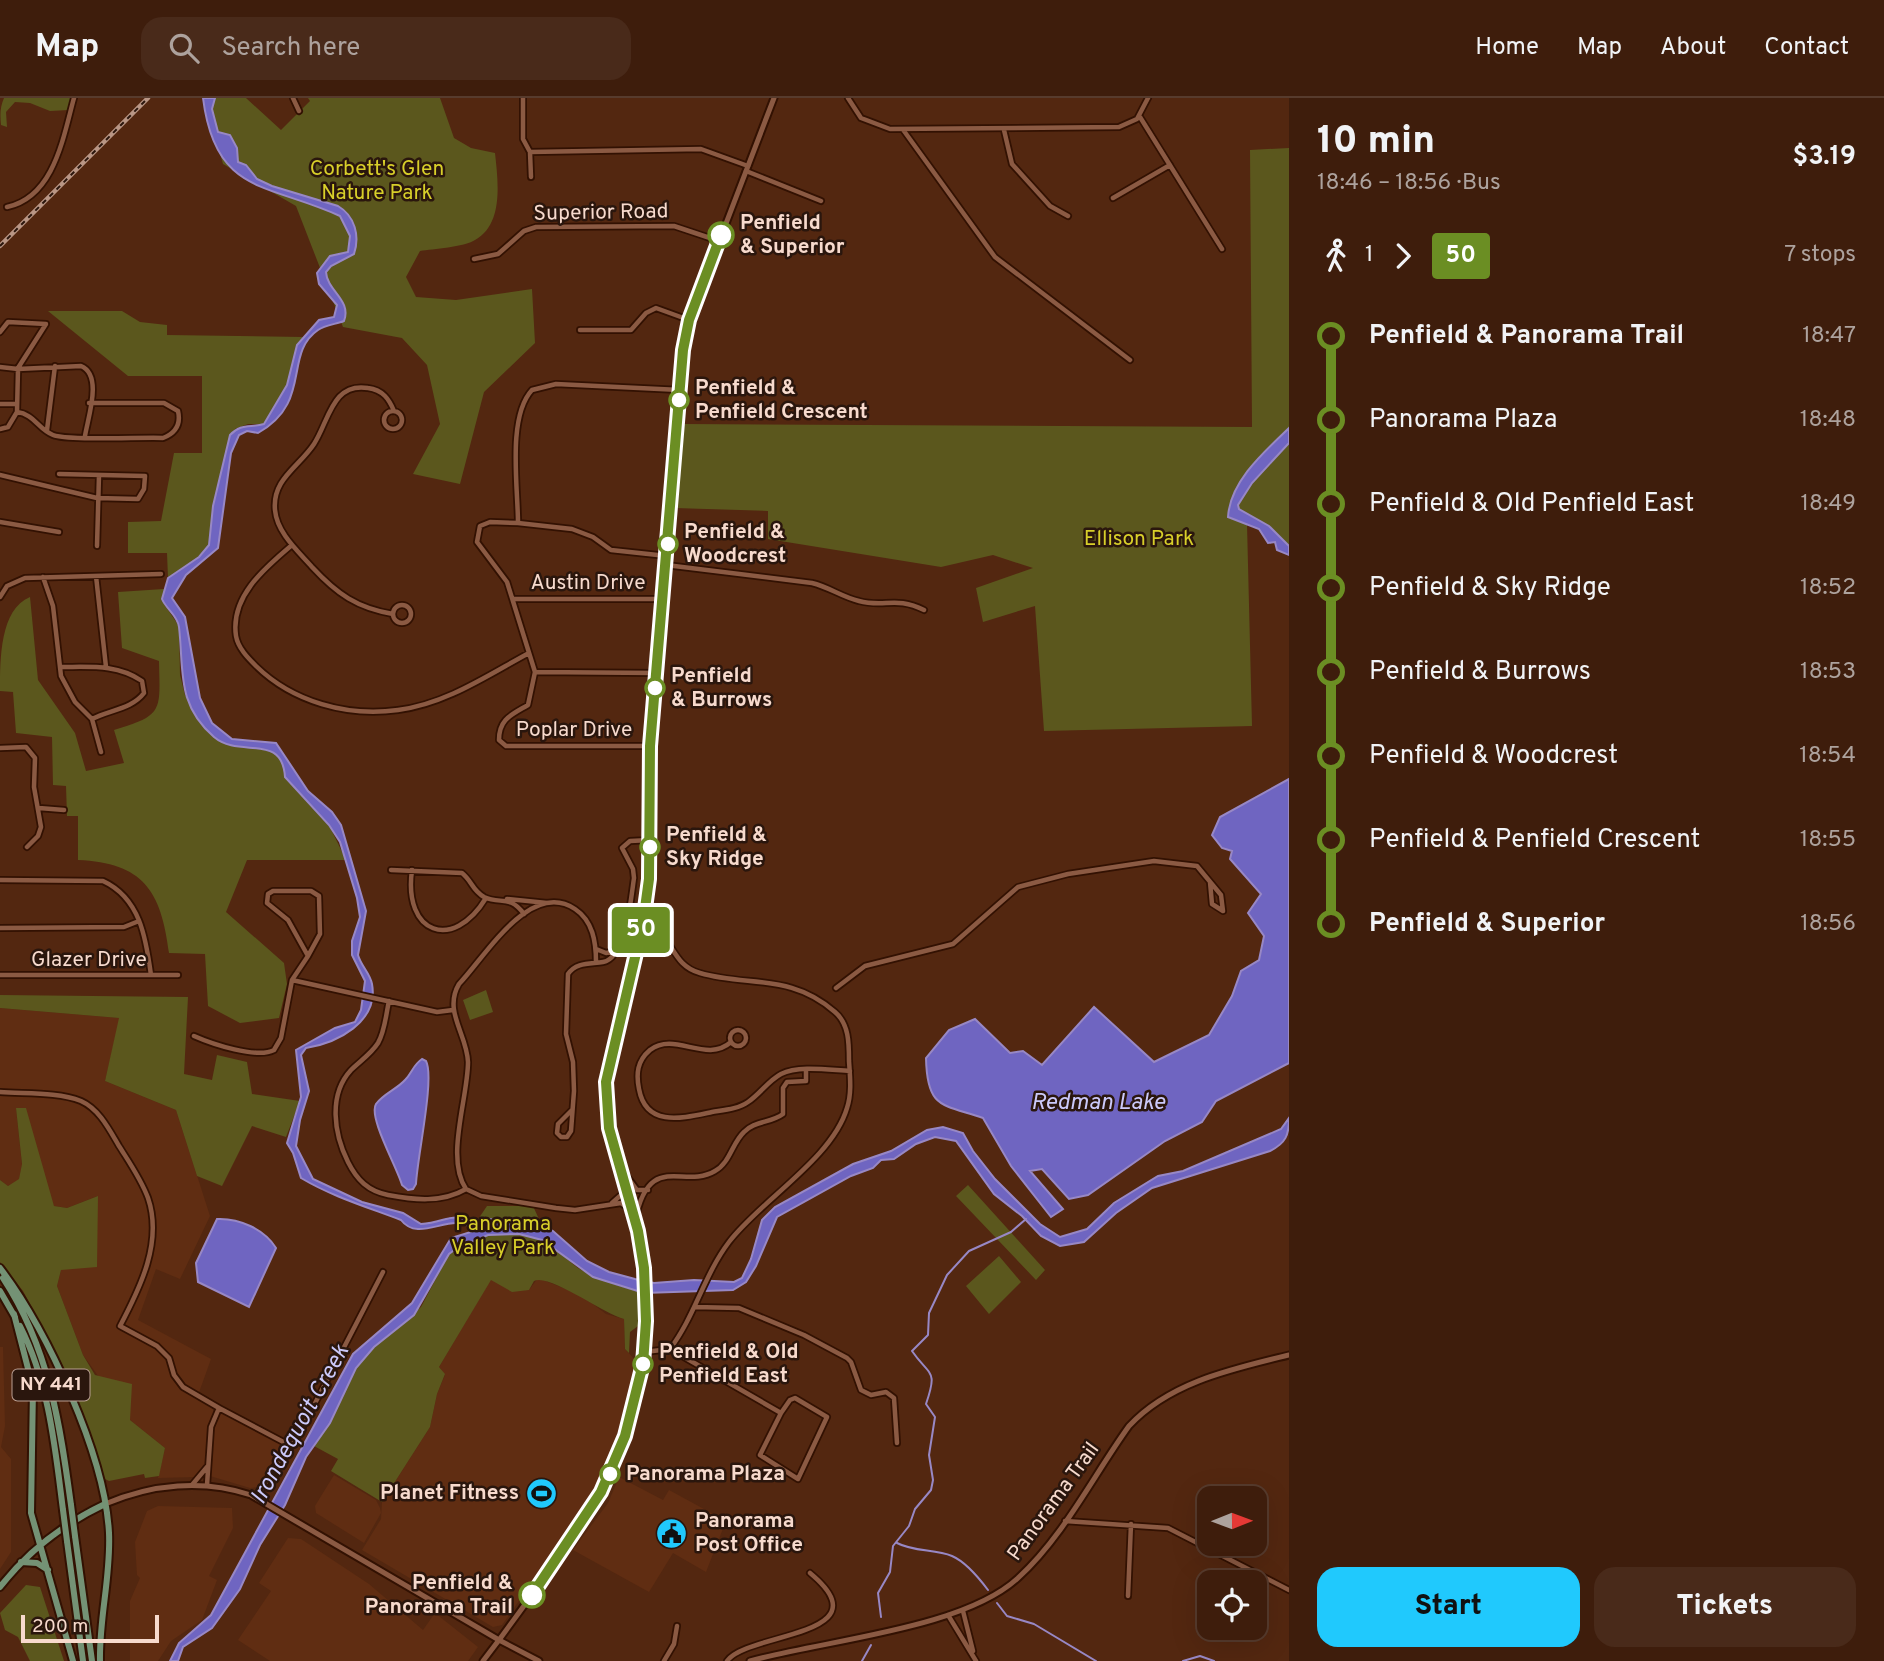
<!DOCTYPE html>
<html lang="en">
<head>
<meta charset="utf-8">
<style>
  :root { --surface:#3e1d0c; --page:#492a1a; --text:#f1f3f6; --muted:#ada29d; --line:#573b2d; --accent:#20c9fd }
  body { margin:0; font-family:Overpass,sans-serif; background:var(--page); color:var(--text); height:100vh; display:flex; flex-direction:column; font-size:26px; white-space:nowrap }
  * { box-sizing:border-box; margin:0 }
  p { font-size:23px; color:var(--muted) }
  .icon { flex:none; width:38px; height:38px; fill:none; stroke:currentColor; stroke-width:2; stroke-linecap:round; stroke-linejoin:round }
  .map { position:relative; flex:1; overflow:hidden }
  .details { display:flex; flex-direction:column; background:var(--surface); width:595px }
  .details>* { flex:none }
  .badge { padding:0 14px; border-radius:5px; font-size:24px; line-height:46px }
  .needle { width:46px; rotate:89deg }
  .tools { position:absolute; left:1197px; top:1388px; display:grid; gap:14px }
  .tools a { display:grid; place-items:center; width:70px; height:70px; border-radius:14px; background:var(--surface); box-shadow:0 7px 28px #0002,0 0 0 2px var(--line); font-size:35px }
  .scale { position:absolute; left:21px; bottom:18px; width:138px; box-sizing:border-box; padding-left:7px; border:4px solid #f7dacd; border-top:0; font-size:19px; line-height:24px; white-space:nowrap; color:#f7dacd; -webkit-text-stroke:5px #2a160d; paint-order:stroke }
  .map>.badge { position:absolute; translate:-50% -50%; box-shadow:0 0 0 4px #fff }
  .legs { display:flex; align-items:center; gap:10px; height:77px; padding:0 28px; font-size:23px }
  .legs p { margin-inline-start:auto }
  .head { display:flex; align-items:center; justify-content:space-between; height:119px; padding:0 28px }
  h1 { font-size:38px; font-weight:800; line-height:52px }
  .button { display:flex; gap:14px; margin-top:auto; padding:14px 28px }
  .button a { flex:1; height:80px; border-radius:21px; background:var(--accent); color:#111; font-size:28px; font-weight:800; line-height:80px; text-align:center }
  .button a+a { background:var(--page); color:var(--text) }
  ul { padding:0 28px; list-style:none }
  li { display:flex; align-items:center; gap:24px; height:84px; font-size:26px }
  li i { display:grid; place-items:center; width:10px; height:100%; margin:0 9px; background:currentColor }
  li i::after { content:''; width:18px; height:18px; margin:-9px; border:5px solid; border-radius:50%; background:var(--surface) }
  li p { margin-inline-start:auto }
  li:first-child i { background:linear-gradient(#0000 50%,currentColor 0) }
  li:last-child i { background:linear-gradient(currentColor 50%,#0000 0) }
  header { display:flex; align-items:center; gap:42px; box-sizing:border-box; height:98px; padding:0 35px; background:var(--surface); border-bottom:2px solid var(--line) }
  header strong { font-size:33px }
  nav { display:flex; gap:38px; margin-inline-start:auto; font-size:24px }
  .search { width:490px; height:63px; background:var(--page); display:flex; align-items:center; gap:18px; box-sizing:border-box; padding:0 24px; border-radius:21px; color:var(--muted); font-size:26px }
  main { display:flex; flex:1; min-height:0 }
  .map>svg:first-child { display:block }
</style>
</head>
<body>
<header>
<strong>Map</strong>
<div class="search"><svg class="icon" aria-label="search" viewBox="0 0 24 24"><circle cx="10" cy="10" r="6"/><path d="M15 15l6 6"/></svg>Search here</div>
<nav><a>Home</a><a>Map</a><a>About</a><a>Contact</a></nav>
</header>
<main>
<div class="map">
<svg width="1289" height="1563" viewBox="0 0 1289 1563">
  <rect width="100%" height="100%" fill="#532710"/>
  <path fill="#602d12" d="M0 910 120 920 105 983 176 1012 210 1118 180 1181 156 1171 138 1222 211 1261 197 1300 211 1308 214 1314 209 1328 205 1371 196 1379 158 1380 165 1350 130 1322 83 1257 57 1188 61 1172 98 1098 67 1110 54 1108 16 1010 22 1067 19 1082 8 1088 0 1082Z
    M538 1180 581 1197 606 1216 624 1221 625 1251 637 1264 617 1341 590 1402 502 1527 493 1529 362 1452 381 1421 382 1404 430 1329 437 1296 445 1277 439 1269 491 1181 529 1192Z
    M0 1249H3L5 1328 1 1349 11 1361V1454L0 1471Z
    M221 1316H227L281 1346 282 1353 257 1389 250 1390 210 1378 214 1328Z
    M334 1377 376 1402 380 1410 381 1415 364 1445 316 1415 315 1408Z
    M619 1379 663 1402 669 1392 726 1423 706 1474 673 1455 649 1494 573 1452 608 1405Z
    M158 1408 232 1410 233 1430 209 1478 217 1482 202 1522 171 1543 158 1563H130V1503L140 1480 137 1477 135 1444 147 1413Z
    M288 1440 301 1441 369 1486 423 1532 435 1515 478 1549 468 1563H270L238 1542 271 1493 259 1485Z"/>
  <path fill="#5b571d" d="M4 0H72L69 12 50 13 30 5 15 4 6 14 7 29 1 27C0 17 0 9 4 0Z
    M204 0H246L281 32 310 3 308 0H440L454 40 471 50 495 55C498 83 504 126 475 142 464 149 433 151 420 153L406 179 416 199 456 202 532 191 535 245 484 294 460 386 413 376 440 326 427 267 402 240 343 229 296 108 223 66Z
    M1289 50V457L1277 452 1276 444 1268 445 1259 431 1247 426 1252 628 1044 633 1035 508 983 524 976 490 1033 470 993 457 941 469 768 441V413L675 410 682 326 1252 329 1250 52Z
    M48 213H122L140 224 167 227V237L303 239C292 254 292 270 287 287 284 301 272 315 264 326H248L235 331 213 408 209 447 199 459 168 480 167 455H128V424L161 423 174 355H202V278H128Z
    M164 491V506L179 528 180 577 185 597 215 639 256 651 265 649 275 654 329 727 346 762H247L226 814 284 865 287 886 279 920 240 925 208 908 205 856 169 855C161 792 143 765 78 762V718H67L66 688 53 687 52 639 16 635 13 594 0 593C0 561 0 511 30 499L38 582 75 635 86 673 124 665 114 632C164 617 160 613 159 563L122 550 118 494Z
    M486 892 493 914 470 922 463 902Z
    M0 897 188 899 184 976 212 982 217 957 247 964 252 996 300 1003 286 1039 252 1028 222 1088 197 1078 176 1012 105 983 119 920 0 910Z
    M16 1010H26L54 1108 67 1110 98 1098 97 1169 61 1172 57 1188 83 1257 95 1277 132 1286 130 1322 165 1350 159 1378 145 1380 144 1376 109 1383 103 1380 83 1315 61 1264 23 1193 0 1164V1082L8 1088 19 1081 22 1066Z
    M968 1087 1045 1172 1036 1182 956 1098Z
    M487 1108H533L543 1130 537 1140C554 1146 564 1160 578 1170 598 1182 620 1188 642 1195L638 1228 630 1234 629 1255 625 1251 624 1221C604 1216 549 1175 534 1183L529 1192 512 1194 491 1182 439 1269 445 1276 437 1296 430 1329 382 1404 331 1373 338 1361 314 1348 330 1325 356 1270 374 1249 421 1209 449 1156 460 1148Z
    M999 1158 1021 1184 989 1216 966 1188Z
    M26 1487 40 1489 64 1563H30L18 1539 5 1532 0 1515Z"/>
  <path fill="#6f65c1" stroke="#9888c5" stroke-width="2" d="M203 0H215L212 11 218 34 230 37 237 50 238 64 246 67 257 81 272 88 338 108C355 118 360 138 354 156L331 168 326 174C327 193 352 202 344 223 337 226 325 227 318 232 283 256 313 304 258 335L247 333 239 337 231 355 218 450 186 477 172 500 185 519 200 600 212 625 232 641 276 645 308 693 332 714 341 727 366 813 358 857C361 868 370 875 372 886 379 924 337 945 306 950L301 957 309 993 300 1022 296 1048 313 1081 362 1104 403 1115 421 1126C449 1124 451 1111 480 1128L490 1121 543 1128 553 1133 587 1163 609 1174 635 1181 654 1185 694 1182 734 1184 742 1180 751 1161 762 1122 775 1109 853 1066 891 1053 927 1032 943 1029 963 1035 973 1053 995 1081 1040 1126 1060 1139 1087 1131 1114 1105 1158 1078 1183 1073 1281 1031 1289 1020C1289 1037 1286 1045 1270 1053L1152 1090 1116 1115 1084 1144 1060 1148 1041 1138 1022 1118 994 1096 956 1043 935 1039 916 1046 894 1061 881 1062 873 1070 851 1078 777 1119 756 1168 746 1184 733 1192 644 1195 593 1179 542 1142 519 1136 488 1137 457 1150 449 1156 414 1217 374 1249 356 1270 330 1325 306 1359 285 1407 260 1447 240 1491 212 1530 183 1549 178 1563H170L179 1545 211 1517 353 1256 412 1205 451 1140 474 1133C454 1110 420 1147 401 1122 367 1109 333 1099 301 1080L293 1055 287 1045 301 999 296 952 335 930 355 924 361 912 365 883 352 857V843L360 819 357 800 340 744 329 727 285 679C282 634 240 661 214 639 176 606 184 572 179 529 178 518 166 511 162 501L168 480 199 459 209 447 213 408 230 337C241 325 250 330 264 326L287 287 297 247 319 222 334 219 337 207 319 186 317 175 330 158 348 154 350 138 340 118C268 85 215 97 203 0Z
    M1289 330V345L1252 385 1238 407 1239 411 1269 428 1289 448V457L1277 452 1275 444 1268 445 1259 431 1228 419C1230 383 1265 353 1289 330Z
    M1289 681V965L1216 1003 1202 1024 1165 1043 1088 1097 1069 1101 1042 1071 1030 1073 1063 1111 1051 1119 1011 1068 983 1020C942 1006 927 1011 926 960L949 932 975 921 1010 955 1023 953 1042 967 1094 909 1154 964 1209 937 1232 898 1241 873 1259 862 1264 838 1248 815 1261 796 1230 761 1232 753 1222 750 1212 737 1220 719Z
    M422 961 426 963C435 980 417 1060 416 1086L413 1091 408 1092 402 1087C397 1069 368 1019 376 1006 383 996 397 991 405 982 412 975 413 967 422 961Z
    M217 1121C239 1120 264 1131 276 1150L249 1209 198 1184 196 1165Z"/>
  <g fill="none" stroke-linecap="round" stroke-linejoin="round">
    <path stroke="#9888c5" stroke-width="2" d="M897 1445C914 1454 935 1451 952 1458 966 1464 979 1480 988 1492
      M997 1505 1007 1518 1034 1526 1096 1563
      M881 1519 878 1495 890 1474 893 1448 909 1428 915 1411 931 1392 933 1382 929 1357 935 1319 926 1306C938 1271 930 1279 912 1253L928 1237 929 1215 947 1177 969 1153 1011 1134 1026 1121
      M862 1563 871 1547
      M1183 1563 1200 1558 1214 1563"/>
    <defs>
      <path id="minor" d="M293 0 299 13
        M523 0V41L530 54 531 79
        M848 0 861 20 890 31 1119 29 1137 21 1148 0
        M1140 19 1222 151
        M1004 32 1012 66 1050 108 1068 118
        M904 33 995 159 1130 262
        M530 54 701 51 748 68
        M746 73 821 103
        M1113 100 1170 67
        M7 109C54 99 63 40 74 0
        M474 161 498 156 524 133 536 129 674 128 719 143
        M580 232H631L646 215 656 210 689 222
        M0 234 8 224 46 226 18 270
        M0 269 18 271 81 268C103 277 88 319 85 338
        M0 306H16
        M384 322a9 9 0 1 1 18 0a9 9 0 1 1-18 0Z
        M17 314C34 316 38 331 53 337 68 343 142 339 163 340 176 335 181 326 178 313L164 305H89
        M0 331 8 329 17 314 18 271
        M47 332 55 268
        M0 377 97 400 138 401 144 391 145 378 59 376
        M0 424 59 434
        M518 425C518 390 507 319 532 292L556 286 680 292
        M292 447C266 469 230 498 236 538 238 550 248 560 256 568 293 604 347 619 398 612 446 606 488 577 529 555
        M97 448 99 377
        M666 467 812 485C829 489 842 499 859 503 884 510 896 498 924 512
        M96 478 106 569
        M43 479 53 508 61 578 75 604 92 621 101 654
        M0 499 7 488 25 480 161 476
        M514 501H662
        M393 516a9 9 0 1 1 18 0a9 9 0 1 1-18 0Z
        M393 516C357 510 337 496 312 469 298 453 277 435 275 412 272 381 299 369 314 346 329 323 332 284 368 290 383 292 389 301 394 313
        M61 569C90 569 117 566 142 583L144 595C132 611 109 612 92 621
        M535 574 656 575
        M650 648H506L499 642C499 621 511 617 528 607L535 574 507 484 477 444 480 428 490 424 518 425 572 431 593 439 611 452 667 458
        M0 650 26 649 35 660 34 689 41 729 38 738 27 749
        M39 710 64 712
        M391 772 462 775C472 783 472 792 484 799 501 807 509 796 524 816
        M412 772C403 836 453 854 486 800
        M0 782 103 783C140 800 146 840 151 877
        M273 793H311L319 798 320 836 308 858 288 822 267 805 268 796Z
        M507 801 547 805
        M643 825C674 833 669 867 700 875 748 889 791 875 835 914 849 926 849 945 849 963 850 978 852 995 847 1010 832 1061 761 1102 729 1144 704 1177 695 1218 670 1251L644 1254
        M0 830 124 829 139 823
        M596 851 606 855 618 853
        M596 864C596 844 593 823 575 811 530 781 485 859 459 886 443 913 467 936 468 964 468 1000 445 1060 466 1091L481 1098 556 1110 575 1112 621 1105 632 1113
        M0 877H178
        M292 882 437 914 453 912
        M836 890 865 868 953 846 1018 789 1068 776 1154 763 1197 768 1221 797 1223 813 1212 806 1210 784
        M389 903C386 916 385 933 378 945 371 956 360 963 351 972 328 997 334 1036 348 1064 357 1082 368 1093 388 1097 414 1102 442 1105 466 1091
        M730 940a8 8 0 1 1 16 0a8 8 0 1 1-16 0Z
        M194 938C212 946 257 961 274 952L281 940 292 882 308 858
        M731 944C706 966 675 933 650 952 637 963 636 976 639 991 646 1030 683 1020 712 1014 724 1012 738 1011 748 1004 760 996 768 983 781 976 799 967 829 972 850 973
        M0 994C25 996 58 994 81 1003 99 1011 109 1031 119 1048 129 1064 141 1081 148 1100 163 1144 140 1190 120 1228L157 1248 169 1260 174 1277 183 1289 219 1310 211 1329 207 1387
        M572 1012 558 1026 557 1035 561 1039H567L571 1033 574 993 573 964 566 936 568 876C576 864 590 866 603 864 626 860 631 800 634 780L633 771 622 750 630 743 650 742
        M620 1069 637 1092H648
        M612 1105 621 1097 625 1087
        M635 1123C649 1052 683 1092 715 1073 730 1065 732 1045 744 1034 754 1023 771 1025 783 1016V990L787 984 806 983V972
        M695 1209 739 1210 804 1237 847 1260 851 1264 861 1292 871 1297 886 1294 894 1300 897 1345
        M670 1251 781 1315 760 1357 798 1381 827 1319 795 1300 790 1302 781 1315
        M219 1310 291 1348
        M192 1387 207 1369
        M257 1400 274 1369 297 1340 383 1174
        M1065 1423 1168 1430 1289 1492
        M1128 1498 1131 1426
        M963 1513 973 1553
        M948 1517 976 1563
        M664 1563 674 1546 677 1528
        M727 1563C747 1534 887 1539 810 1475"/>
      <path id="tertiary" d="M483 1563 499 1542 539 1563
        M750 1563C825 1542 963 1531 1018 1480 1064 1438 1093 1378 1129 1328 1170 1284 1232 1271 1289 1257"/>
      <path id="secondary" d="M105 1406C152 1386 203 1381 251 1397L499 1542C591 1416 669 1317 641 1150 632 1096 602 1042 606 986 611 917 643 852 649 782 653 738 649 692 651 648 654 569 664 491 671 413 676 359 678 305 683 252L699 196 774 0"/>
      <path id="primary" d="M0 1170C47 1232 105 1357 109 1435 111 1478 99 1520 100 1563
        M3 1180C49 1250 60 1326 71 1407
        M0 1193 15 1219
        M14 1216 33 1290 31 1415 73 1563
        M20 1228C49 1285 55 1349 63 1412
        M75 1438 92 1563
        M67 1443 83 1563
        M21 1464 37 1465 48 1472
        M0 1489C29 1452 63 1426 105 1406"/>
    </defs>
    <use href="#minor" stroke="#321102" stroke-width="8"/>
    <use href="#tertiary" stroke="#321102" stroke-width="9"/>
    <use href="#secondary" stroke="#321102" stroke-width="9"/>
    <use href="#primary" stroke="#321102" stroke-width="10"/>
    <use href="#minor" stroke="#8b5a43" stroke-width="4.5"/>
    <use href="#tertiary" stroke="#8b5a43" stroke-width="5"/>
    <use href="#secondary" stroke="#8b5a43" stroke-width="5"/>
    <use href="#primary" stroke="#749275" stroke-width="6"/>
    <defs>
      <path id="rail" d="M0 148 148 0"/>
    </defs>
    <use href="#rail" stroke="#b99685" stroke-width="4.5"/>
    <use href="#rail" stroke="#2a160d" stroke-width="2" stroke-dasharray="5" stroke-linecap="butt"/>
    <defs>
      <path id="primary-bridge" d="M71 1407 75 1438
        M63 1412 67 1443"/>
    </defs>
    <use href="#primary-bridge" stroke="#321102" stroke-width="10" stroke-linecap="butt"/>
    <use href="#primary-bridge" stroke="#749275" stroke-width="6"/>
  </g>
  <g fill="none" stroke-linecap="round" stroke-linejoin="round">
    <defs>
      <path id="line-1" d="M532 1497 601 1394 625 1338 643 1266 646 1223 644 1170 638 1133 609 1030 606 984 643 825 649 781 650 648 683 252 689 222 721 137"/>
    </defs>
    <use href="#line-1" stroke="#fff" stroke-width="16"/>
    <use href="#line-1" stroke="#6b8e23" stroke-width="10"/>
  </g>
  <defs>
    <symbol id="stadium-disc" viewBox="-11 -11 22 22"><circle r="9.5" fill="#20c9fd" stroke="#2a160d"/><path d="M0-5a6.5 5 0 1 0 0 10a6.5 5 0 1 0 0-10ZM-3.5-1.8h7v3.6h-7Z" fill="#111"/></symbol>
    <symbol id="civic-disc" viewBox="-11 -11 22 22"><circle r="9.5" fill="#20c9fd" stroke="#2a160d"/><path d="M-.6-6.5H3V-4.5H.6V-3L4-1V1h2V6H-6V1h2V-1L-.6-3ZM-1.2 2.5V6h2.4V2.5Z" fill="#111"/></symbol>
  </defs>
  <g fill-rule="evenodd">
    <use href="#stadium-disc" x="524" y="1378" width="35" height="35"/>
    <use href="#civic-disc" x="654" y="1418" width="35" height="35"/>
  </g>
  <g fill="#fff" stroke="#6b8e23" stroke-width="3.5">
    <circle cx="721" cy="137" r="12"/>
    <circle cx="679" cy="302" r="9"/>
    <circle cx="668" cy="446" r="9"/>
    <circle cx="655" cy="590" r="9"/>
    <circle cx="650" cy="749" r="9"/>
    <circle cx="643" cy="1266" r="9"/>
    <circle cx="610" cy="1376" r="9"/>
    <circle cx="532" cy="1497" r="12"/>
  </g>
  <g text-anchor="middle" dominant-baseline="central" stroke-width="5" stroke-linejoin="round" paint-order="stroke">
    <rect fill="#2a160d" stroke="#ba9f93" stroke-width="2" x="12.5" y="1271.5" width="77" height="31" rx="5"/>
    <g font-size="19" font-weight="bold" fill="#f7dacd">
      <text x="51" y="1287">NY 441</text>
    </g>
    <g font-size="21" fill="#d8cf2a" stroke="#2a160d">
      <text x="377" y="71">Corbett's Glen<tspan x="377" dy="24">Nature Park</tspan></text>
      <text x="1139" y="441">Ellison Park</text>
      <text x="503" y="1126">Panorama<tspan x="503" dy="24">Valley Park</tspan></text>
    </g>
    <g font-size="21" fill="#f7dacd" stroke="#2a160d">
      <text transform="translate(601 115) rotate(-1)">Superior Road</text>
      <text x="588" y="485">Austin Drive</text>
      <text x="574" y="632">Poplar Drive</text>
      <text x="89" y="862">Glazer Drive</text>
      <text transform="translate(1054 1404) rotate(-54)">Panorama Trail</text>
    </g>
    <g font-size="21" font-weight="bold" fill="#f7dacd" stroke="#2a160d" text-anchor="start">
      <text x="740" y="125">Penfield<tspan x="740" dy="24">&amp; Superior</tspan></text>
      <text x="695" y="290">Penfield &amp;<tspan x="695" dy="24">Penfield Crescent</tspan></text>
      <text x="684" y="434">Penfield &amp;<tspan x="684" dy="24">Woodcrest</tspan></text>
      <text x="671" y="578">Penfield<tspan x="671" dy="24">&amp; Burrows</tspan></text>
      <text x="666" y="737">Penfield &amp;<tspan x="666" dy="24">Sky Ridge</tspan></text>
      <text x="659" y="1254">Penfield &amp; Old<tspan x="659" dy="24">Penfield East</tspan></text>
      <text x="626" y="1376">Panorama Plaza</text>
      <text x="513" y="1485" text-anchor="end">Penfield &amp;<tspan x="513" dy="24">Panorama Trail</tspan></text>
    </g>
    <g font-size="21" font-weight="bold" fill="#f7dacd" stroke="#2a160d" text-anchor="end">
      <text x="519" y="1395">Planet Fitness</text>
      <text x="695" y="1423" text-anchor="start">Panorama<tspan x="695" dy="24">Post Office</tspan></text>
    </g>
    <g font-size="23" font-style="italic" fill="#cbc9fa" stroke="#2a160d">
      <text x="1098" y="1005">Redman Lake</text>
      <text transform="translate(301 1327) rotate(-61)">Irondequoit Creek</text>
    </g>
  </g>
</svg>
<div class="tools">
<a><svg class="needle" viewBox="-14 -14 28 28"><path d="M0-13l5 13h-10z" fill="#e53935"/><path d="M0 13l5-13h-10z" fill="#ada29d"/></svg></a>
<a><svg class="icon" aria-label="locate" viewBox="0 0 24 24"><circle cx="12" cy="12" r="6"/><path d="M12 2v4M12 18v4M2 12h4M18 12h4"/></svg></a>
</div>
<div class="scale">200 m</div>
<b class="badge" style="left:641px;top:832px;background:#6b8e23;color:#fff">50</b>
</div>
<section class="details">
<div class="head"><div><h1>10 min</h1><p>18:46 – 18:56 · Bus</p></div><b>$3.19</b></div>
<div class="legs"><svg class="icon" aria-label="walk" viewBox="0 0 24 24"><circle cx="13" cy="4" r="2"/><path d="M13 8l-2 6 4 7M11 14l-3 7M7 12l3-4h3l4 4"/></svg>1<svg class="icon" aria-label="forward" viewBox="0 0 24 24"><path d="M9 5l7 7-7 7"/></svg><b class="badge" style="background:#6b8e23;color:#fff">50</b><p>7 stops</p></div>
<ul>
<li><i style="color:#6b8e23"></i><b>Penfield &amp; Panorama Trail</b><p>18:47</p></li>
<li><i style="color:#6b8e23"></i><span>Panorama Plaza</span><p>18:48</p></li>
<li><i style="color:#6b8e23"></i><span>Penfield &amp; Old Penfield East</span><p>18:49</p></li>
<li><i style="color:#6b8e23"></i><span>Penfield &amp; Sky Ridge</span><p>18:52</p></li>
<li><i style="color:#6b8e23"></i><span>Penfield &amp; Burrows</span><p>18:53</p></li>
<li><i style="color:#6b8e23"></i><span>Penfield &amp; Woodcrest</span><p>18:54</p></li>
<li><i style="color:#6b8e23"></i><span>Penfield &amp; Penfield Crescent</span><p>18:55</p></li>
<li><i style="color:#6b8e23"></i><b>Penfield &amp; Superior</b><p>18:56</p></li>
</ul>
<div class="button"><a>Start</a><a>Tickets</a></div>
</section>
</main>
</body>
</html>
